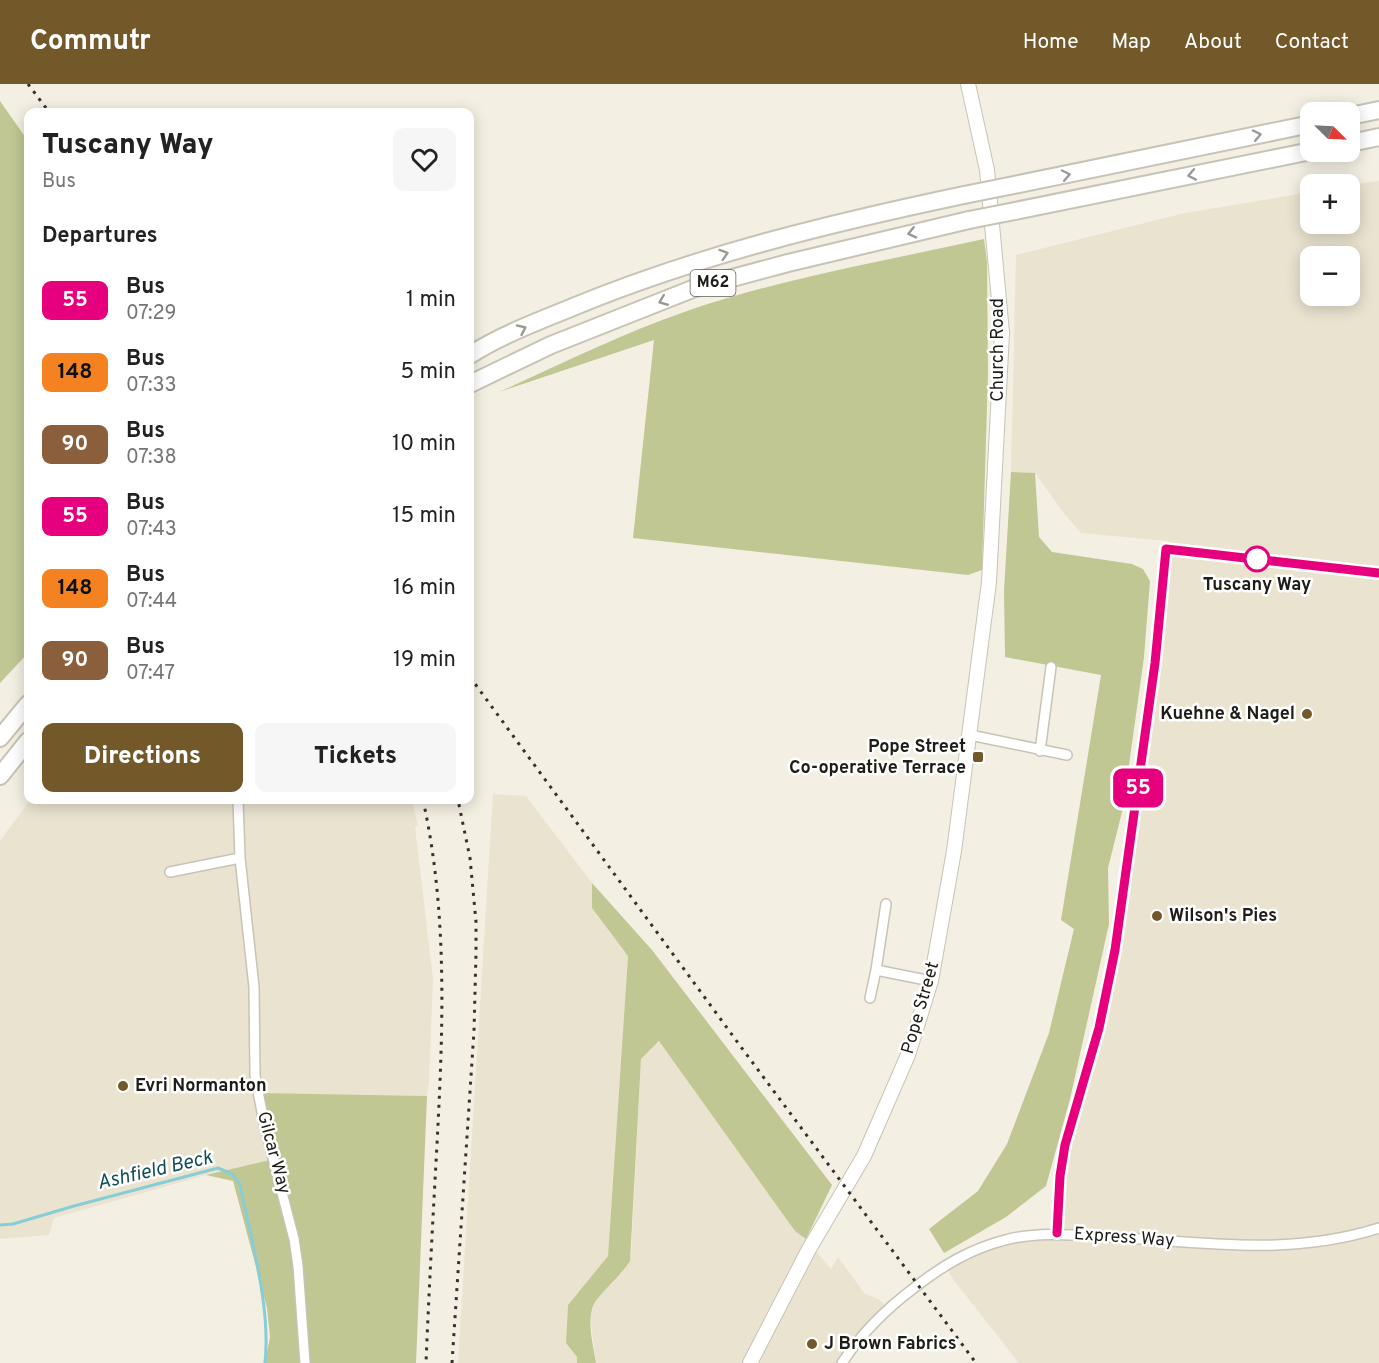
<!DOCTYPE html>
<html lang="en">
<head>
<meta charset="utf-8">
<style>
  :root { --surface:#fff; --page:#f6f6f6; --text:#222; --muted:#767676; --accent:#73582a }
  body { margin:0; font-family:Overpass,sans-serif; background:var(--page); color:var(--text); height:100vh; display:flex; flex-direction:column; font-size:22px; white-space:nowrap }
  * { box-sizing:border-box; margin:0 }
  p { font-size:20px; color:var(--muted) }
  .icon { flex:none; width:33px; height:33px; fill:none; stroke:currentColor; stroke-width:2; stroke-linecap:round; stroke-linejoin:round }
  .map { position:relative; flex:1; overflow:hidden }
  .drawer { position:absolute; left:24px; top:24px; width:450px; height:696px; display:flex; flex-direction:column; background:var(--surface); border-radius:12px; box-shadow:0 3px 15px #0003 }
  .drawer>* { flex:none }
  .badge { padding:0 12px; border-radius:9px; font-size:21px; line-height:39px }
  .needle { width:39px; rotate:114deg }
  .buttons { position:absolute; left:1300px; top:18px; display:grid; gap:12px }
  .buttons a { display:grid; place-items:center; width:60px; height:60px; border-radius:12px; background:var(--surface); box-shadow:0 3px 15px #0003; font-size:30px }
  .map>.badge { position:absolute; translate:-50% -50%; box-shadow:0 0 0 3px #fff }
  h2 { padding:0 18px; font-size:22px; line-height:54px }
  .round { display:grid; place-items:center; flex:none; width:63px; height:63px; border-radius:12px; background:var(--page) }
  .head { display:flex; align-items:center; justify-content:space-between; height:102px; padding:0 18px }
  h1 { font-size:28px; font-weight:800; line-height:45px }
  .button { display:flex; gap:12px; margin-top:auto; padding:12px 18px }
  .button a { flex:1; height:69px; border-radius:12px; background:var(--accent); color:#fff; font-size:24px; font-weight:800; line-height:69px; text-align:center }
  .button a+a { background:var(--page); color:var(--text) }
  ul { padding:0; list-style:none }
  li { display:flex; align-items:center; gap:18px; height:72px; padding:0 18px }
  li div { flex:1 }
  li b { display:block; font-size:22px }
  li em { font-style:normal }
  li .badge { min-width:66px; font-weight:700; text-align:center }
  header { display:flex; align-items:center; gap:36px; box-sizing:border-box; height:84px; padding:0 30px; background:var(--accent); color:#fff }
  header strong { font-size:28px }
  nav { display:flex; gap:33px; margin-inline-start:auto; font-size:21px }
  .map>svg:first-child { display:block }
</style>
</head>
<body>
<header>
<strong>Commutr</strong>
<nav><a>Home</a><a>Map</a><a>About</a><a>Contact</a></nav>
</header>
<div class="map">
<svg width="1379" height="1279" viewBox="0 0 1379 1279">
  <rect width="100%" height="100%" fill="#f3efe2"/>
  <path fill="#eae3d0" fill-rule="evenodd" d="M1379 97V1279H1019L952 1194 946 1181 981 1163 1057 1149 1060 1092 1099 944 1160 529 1168 457 1081 449 1066 432 1035 389 1011 388 1016 171 1185 129 1311 108V140H1350V101ZM1311 172H1350V212H1311Z
    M493 710 526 712 592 799V824L628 872 608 1172 568 1221 566 1259 577 1273V1279H458Z
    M30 716H412L418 742 415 743 433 895 429 996 427 1012 259 1010 275 1075 206 1091 54 1134 49 1151 0 1155V757Z
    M660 957 795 1147 806 1155 831 1185 838 1173 864 1209 880 1216 889 1225 842 1279H596L590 1232 596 1216 625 1185 631 1171 641 975Z"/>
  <path fill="#c0c793" d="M0 17 28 57V569L0 599Z
    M984 155 987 178 988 290 982 486 968 491 633 454 654 256 499 308C561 280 623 249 687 227 783 194 885 177 984 155Z
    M1011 388 1035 389 1039 453 1052 468 1132 480 1143 485 1150 497 1144 573 1123 724 1108 784 1109 840 1070 1015 1046 1102 1006 1133 944 1169 929 1145 978 1107 1007 1060 1049 949 1074 845 1061 836 1101 591 1005 573 1004 507Z
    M592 799 652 866 832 1101 806 1155 795 1147 659 957 641 975 630 1177C621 1191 609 1201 598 1214 584 1230 593 1259 596 1279H577V1273L566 1259 568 1221 608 1172 628 872 592 824Z
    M258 1009 427 1012 416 1279H265L270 1253 267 1224 233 1097 206 1091 274 1075Z"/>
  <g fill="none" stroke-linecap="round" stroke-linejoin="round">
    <path stroke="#87cdd7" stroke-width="3" d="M0 1141 13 1140 74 1122 218 1084 232 1090 240 1100C251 1157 271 1222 265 1279"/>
    <defs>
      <path id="street" d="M970 651 1067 671
        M1040 667 1051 583
        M238 716 240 774 254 903 255 991 264 1039 294 1155 298 1182 305 1279
        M170 788 240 774
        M886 820 876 886 931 897
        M870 914 876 886
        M1057 1149 1060 1092 1064 1061 1099 944 1115 866 1155 579 1166 465 1379 489
        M842 1279C861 1250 886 1225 914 1204 942 1182 970 1165 1005 1156 1039 1147 1074 1151 1109 1153 1202 1158 1288 1173 1379 1144"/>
      <path id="secondary" d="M750 1279 809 1165 864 1072 908 971 931 897 954 767 989 498 1002 249 987 86 968 0"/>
      <path id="highway" d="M1350 32 1379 26
        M1350 59 1379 53
        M1009 102 1311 40
        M1015 127 1311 67
        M470 271C501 251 539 237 573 223 699 171 831 139 964 111
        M470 300 551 261 695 204 788 179 969 136
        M0 654 28 620
        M0 692 28 657"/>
    </defs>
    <use href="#street" stroke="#c7c3b7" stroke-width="12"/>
    <use href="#secondary" stroke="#c7c3b7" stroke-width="16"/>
    <use href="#highway" stroke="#c7c3b7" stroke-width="20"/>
    <use href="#street" stroke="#fff" stroke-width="9"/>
    <use href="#secondary" stroke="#fff" stroke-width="14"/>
    <use href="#highway" stroke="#fff" stroke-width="16"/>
    <path stroke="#34322d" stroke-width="3" stroke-dasharray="3 6" stroke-linecap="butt" d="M28 0 49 28
      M470 593 741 963 976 1279
      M423 716C448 829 443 946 437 1060 433 1133 429 1206 426 1279
      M452 1279 474 947 476 869V838L470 774 458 716"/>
    <defs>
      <path id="highway-bridge" d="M964 111 1009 102
        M969 136 1015 127"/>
    </defs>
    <use href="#highway-bridge" stroke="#c7c3b7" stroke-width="20" stroke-linecap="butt"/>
    <use href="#highway-bridge" stroke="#fff" stroke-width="16"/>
  </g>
  <defs><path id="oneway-chevron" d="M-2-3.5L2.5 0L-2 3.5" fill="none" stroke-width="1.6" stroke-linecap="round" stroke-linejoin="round" transform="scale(1.5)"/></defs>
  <g stroke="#9a9997">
    <use href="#oneway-chevron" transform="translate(1257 51) rotate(-12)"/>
    <use href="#oneway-chevron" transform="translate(1066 91) rotate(-12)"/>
    <use href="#oneway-chevron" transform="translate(1192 91) rotate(169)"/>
    <use href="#oneway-chevron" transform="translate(912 149) rotate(167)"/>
    <use href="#oneway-chevron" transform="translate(724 170) rotate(-18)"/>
    <use href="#oneway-chevron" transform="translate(663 217) rotate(158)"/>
    <use href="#oneway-chevron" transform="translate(522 245) rotate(-25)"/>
  </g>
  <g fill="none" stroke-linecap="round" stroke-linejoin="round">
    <defs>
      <path id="line" d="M1057 1149 1060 1092 1065 1061 1099 944 1115 866 1155 579 1166 465 1379 489"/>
    </defs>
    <use href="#line" stroke="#fff" stroke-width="14"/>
    <use href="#line" stroke="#e6007e" stroke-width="9"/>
  </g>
  <circle fill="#fff" stroke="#e6007e" stroke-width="3" cx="1257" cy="475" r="12"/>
  <g fill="#73582a" stroke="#fff" stroke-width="2">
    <circle cx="1307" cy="630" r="6"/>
    <rect x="972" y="667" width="12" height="12" rx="3"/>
    <circle cx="1157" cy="832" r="6"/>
    <circle cx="123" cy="1002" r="6"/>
    <circle cx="812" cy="1260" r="6"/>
  </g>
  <g text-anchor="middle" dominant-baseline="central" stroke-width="5" stroke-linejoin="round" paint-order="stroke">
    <rect fill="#fff" stroke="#62615d" stroke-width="1.5" x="690.5" y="186" width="45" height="26" rx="4.5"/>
    <g font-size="16" font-weight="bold" fill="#1e1d18">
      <text x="713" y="199">M62</text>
    </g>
    <g font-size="18" fill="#1e1d18" stroke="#fff">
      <text transform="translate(998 266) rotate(-90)">Church Road</text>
      <text transform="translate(921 924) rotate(-74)">Pope Street</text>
      <text transform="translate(273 1069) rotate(75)">Gilcar Way</text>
      <text transform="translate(1124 1154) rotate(4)">Express Way</text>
    </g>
    <g font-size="18" font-weight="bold" fill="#1e1d18" stroke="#fff">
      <text x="1257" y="501">Tuscany Way</text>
    </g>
    <g font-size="18" font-weight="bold" fill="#1e1d18" stroke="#fff" text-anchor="start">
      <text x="1295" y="630" text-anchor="end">Kuehne &amp; Nagel</text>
      <text x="966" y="663" text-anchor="end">Pope Street<tspan x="966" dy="21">Co-operative Terrace</tspan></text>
      <text x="1169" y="832">Wilson's Pies</text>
      <text x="135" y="1002">Evri Normanton</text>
      <text x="824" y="1260">J Brown Fabrics</text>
    </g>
    <g font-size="20" font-style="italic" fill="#125057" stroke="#fff">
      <text transform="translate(155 1087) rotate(-13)">Ashfield Beck</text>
    </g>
  </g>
</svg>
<div class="buttons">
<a><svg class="needle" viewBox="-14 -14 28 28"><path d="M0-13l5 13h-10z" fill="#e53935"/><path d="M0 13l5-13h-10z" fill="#767676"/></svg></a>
<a>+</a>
<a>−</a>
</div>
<b class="badge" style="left:1138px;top:704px;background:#e6007e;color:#fff">55</b>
<section class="drawer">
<div class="head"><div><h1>Tuscany Way</h1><p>Bus</p></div><a class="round"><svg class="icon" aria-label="heart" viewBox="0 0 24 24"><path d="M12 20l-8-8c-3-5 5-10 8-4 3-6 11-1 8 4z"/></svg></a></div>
<h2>Departures</h2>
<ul>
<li><span class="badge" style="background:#e6007e;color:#fff">55</span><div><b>Bus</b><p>07:29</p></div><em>1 min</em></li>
<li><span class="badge" style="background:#f58220;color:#111">148</span><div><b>Bus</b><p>07:33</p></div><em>5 min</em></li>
<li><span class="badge" style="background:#8b5e3c;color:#fff">90</span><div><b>Bus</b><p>07:38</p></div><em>10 min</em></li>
<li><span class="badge" style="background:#e6007e;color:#fff">55</span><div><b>Bus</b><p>07:43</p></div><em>15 min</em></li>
<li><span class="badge" style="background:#f58220;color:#111">148</span><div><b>Bus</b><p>07:44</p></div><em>16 min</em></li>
<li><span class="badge" style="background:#8b5e3c;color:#fff">90</span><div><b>Bus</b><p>07:47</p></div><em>19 min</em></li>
</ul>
<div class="button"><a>Directions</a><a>Tickets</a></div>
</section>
</div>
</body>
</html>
